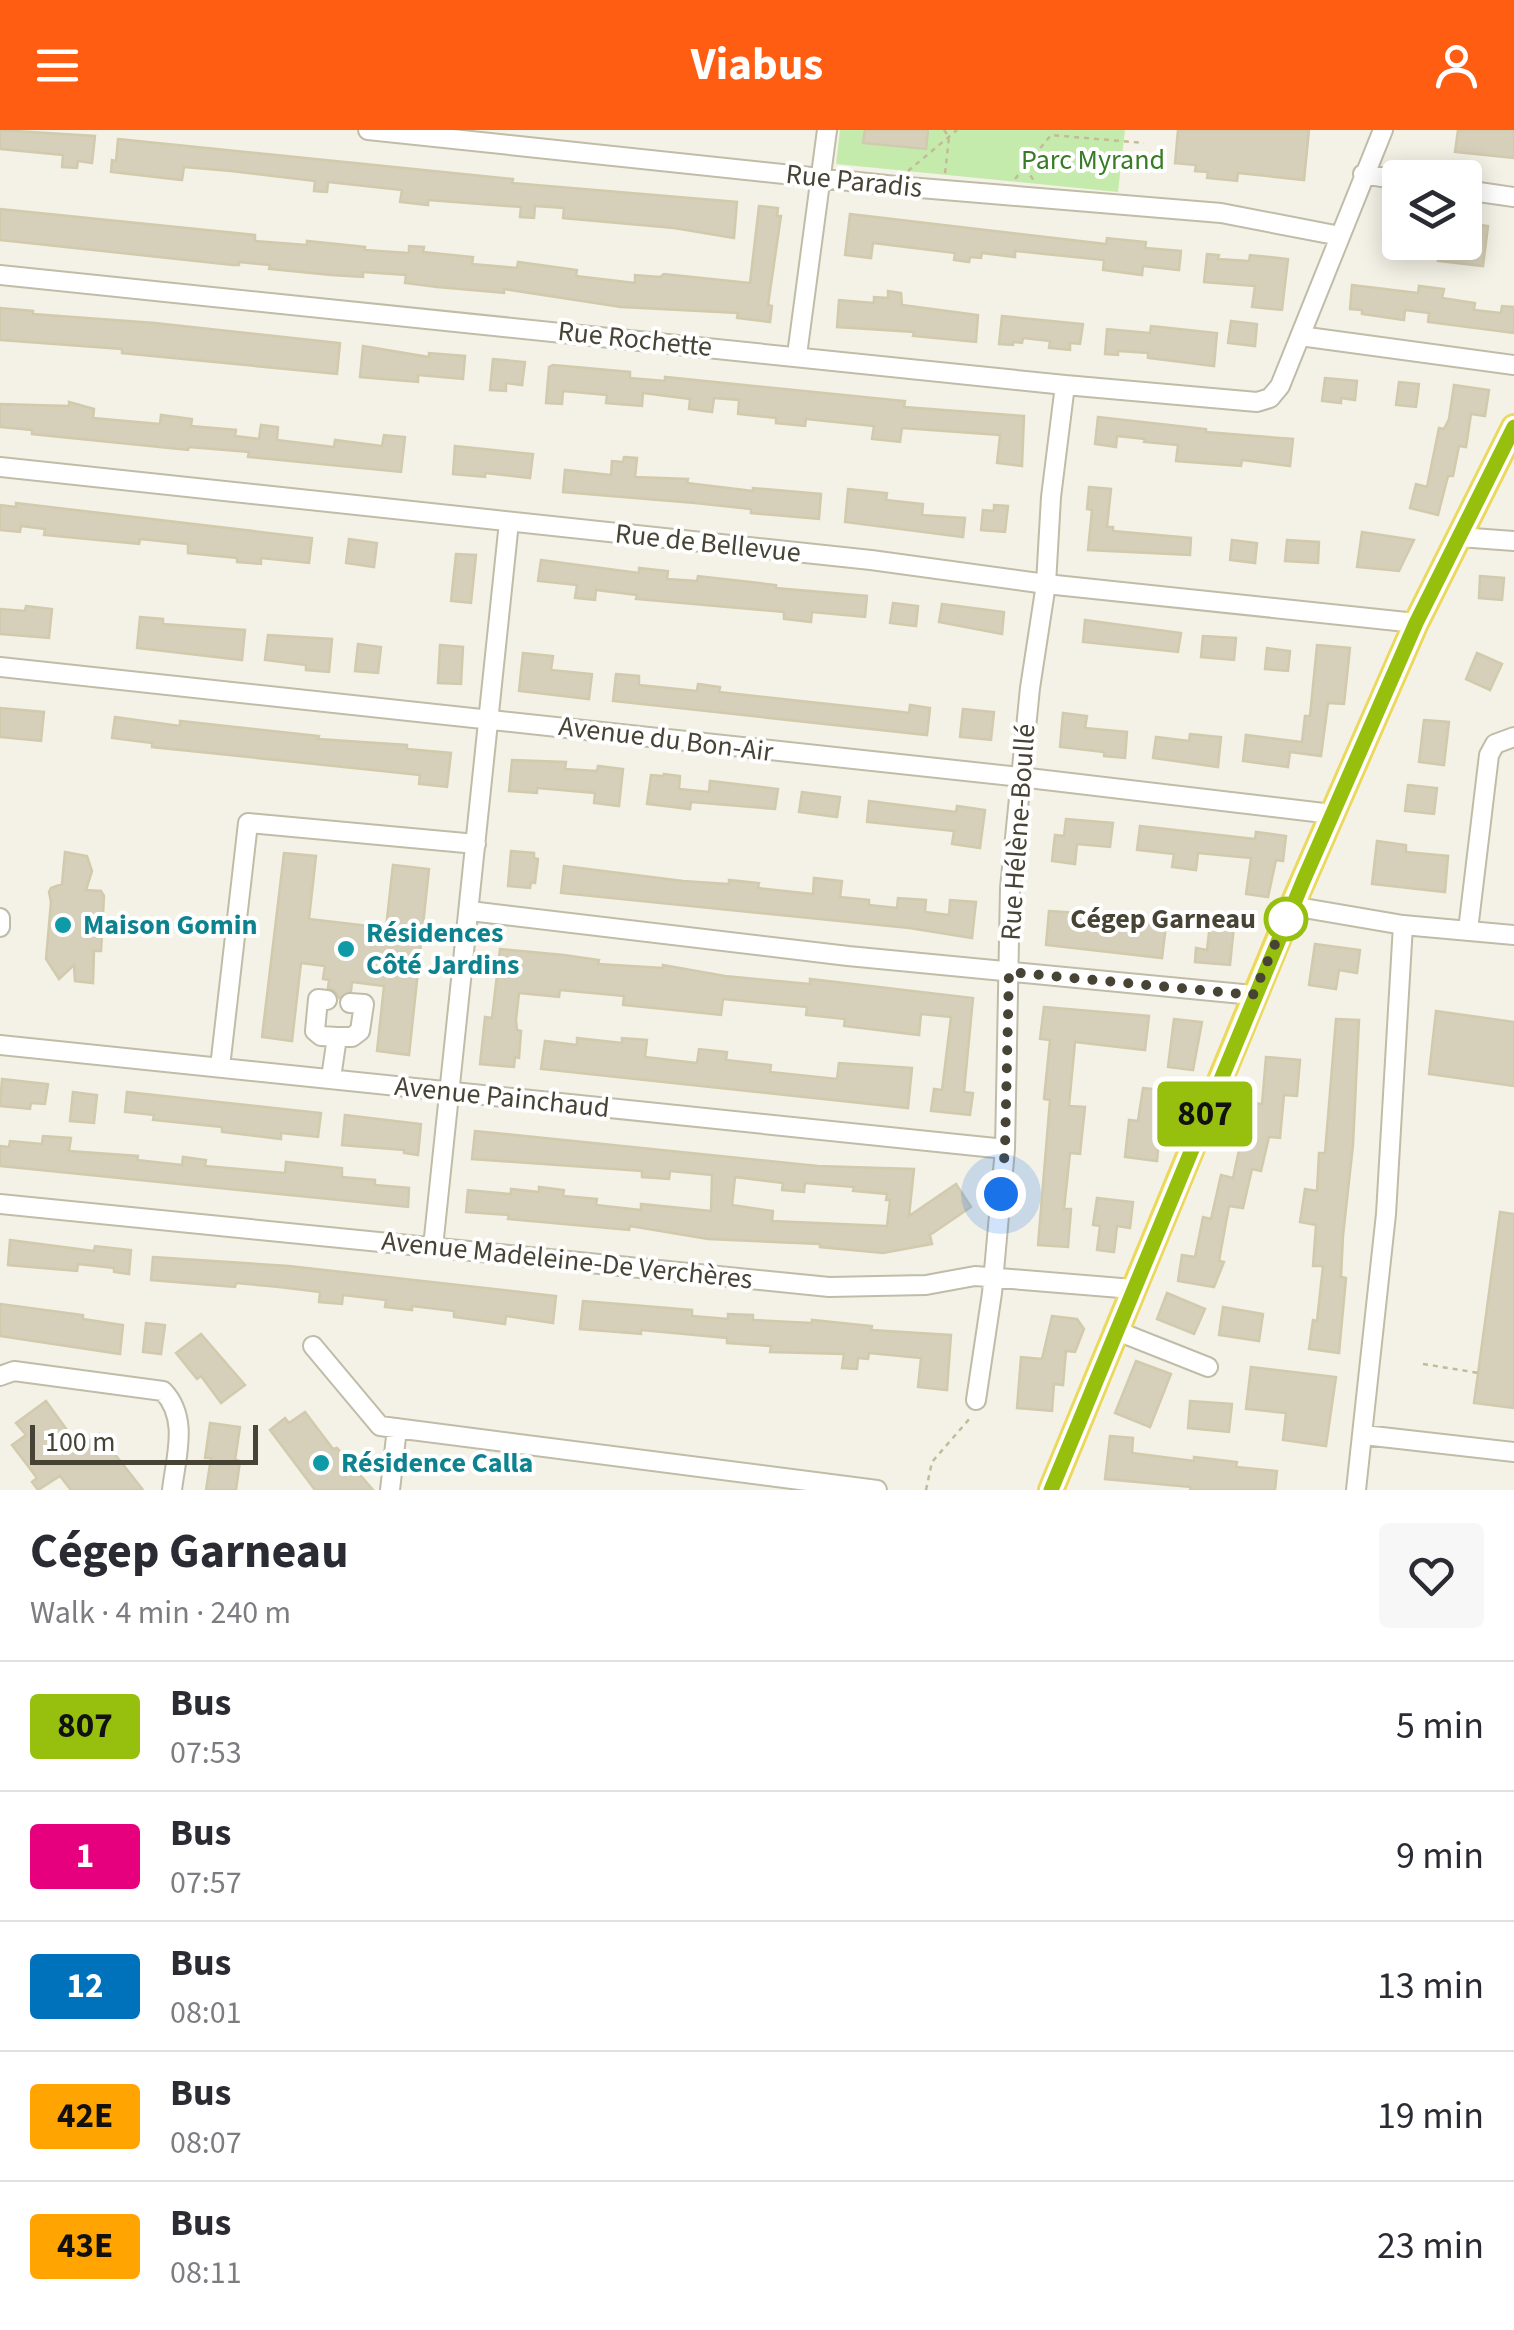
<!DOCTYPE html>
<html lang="en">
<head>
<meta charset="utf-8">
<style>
  :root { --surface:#fff; --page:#f7f7f7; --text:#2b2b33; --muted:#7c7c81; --line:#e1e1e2; --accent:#ff5e12 }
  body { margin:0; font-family:"Source Sans 3",sans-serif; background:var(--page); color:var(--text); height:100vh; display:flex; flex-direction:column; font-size:38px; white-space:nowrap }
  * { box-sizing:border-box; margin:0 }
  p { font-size:32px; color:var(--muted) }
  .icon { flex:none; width:55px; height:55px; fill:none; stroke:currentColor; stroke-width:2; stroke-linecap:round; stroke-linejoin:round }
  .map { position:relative; height:1360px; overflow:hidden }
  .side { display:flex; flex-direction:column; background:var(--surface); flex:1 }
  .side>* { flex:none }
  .badge { padding:0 20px; border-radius:8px; font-size:35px; line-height:65px }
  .buttons { position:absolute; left:1382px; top:30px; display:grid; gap:20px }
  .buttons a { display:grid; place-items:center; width:100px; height:100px; border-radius:10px; background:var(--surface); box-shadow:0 5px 25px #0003; font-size:50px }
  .scale { position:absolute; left:30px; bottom:25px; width:228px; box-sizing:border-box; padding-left:10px; border:5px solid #474335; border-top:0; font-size:28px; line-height:35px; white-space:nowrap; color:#474335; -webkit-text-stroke:8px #fff; paint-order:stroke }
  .you { position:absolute; width:50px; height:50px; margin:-25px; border:8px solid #fff; border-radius:50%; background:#1a73e8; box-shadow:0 0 0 15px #1a73e833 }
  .map>.badge { position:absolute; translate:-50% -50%; box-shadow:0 0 0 5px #fff }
  .round { display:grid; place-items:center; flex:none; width:105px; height:105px; border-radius:10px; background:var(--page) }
  .overview { display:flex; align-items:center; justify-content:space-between; height:170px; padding:0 30px }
  h1 { font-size:48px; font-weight:700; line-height:75px }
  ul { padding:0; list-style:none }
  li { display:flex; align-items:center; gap:30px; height:130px; padding:0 30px; border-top:2px solid var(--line) }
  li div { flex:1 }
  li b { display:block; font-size:38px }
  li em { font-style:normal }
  li .badge { min-width:110px; font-weight:700; text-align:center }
  header { display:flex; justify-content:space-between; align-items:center; height:130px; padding:0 30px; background:var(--accent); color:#fff; font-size:45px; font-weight:700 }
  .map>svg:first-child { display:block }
</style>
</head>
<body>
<header><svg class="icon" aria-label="menu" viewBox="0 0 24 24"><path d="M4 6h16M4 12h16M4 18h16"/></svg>Viabus<svg class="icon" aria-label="person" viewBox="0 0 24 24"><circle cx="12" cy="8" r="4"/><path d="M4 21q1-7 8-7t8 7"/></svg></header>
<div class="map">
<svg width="1514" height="1360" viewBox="0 0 1514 1360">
  <rect width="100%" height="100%" fill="#f4f2e6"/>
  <path fill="#c4ebac" d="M840 0H1125L1118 62 836 34Z"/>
  <path fill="#d6d0ba" stroke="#d1caad" stroke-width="2.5" fill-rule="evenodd" d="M0 0 95 6 92 33 78 31 77 38 62 37 63 25 0 19Z
    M865 0H928L926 19 863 13Z
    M1178 0H1309L1304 50 1238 43 1237 51 1207 48 1208 42 1195 41 1196 35 1175 33Z
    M1458 0H1514V28L1455 22Z
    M118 9 513 49 512 53 737 72 734 108 674 98 563 88 564 78 535 76 534 88 520 87 521 77 428 70V75L400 72 402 60 328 52 327 62 314 61 315 51 231 41 184 37 182 50 111 42 112 30 116 31Z
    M1392 64 1400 65V110L1387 108Z
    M759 76 778 78 777 86H781L768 175 772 176 770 192 737 188 738 183 621 177 504 159V163L437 157 405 153 406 145 363 142V147L331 145 269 139 270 135 239 132V135H233L0 110V79L255 105V111L307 115V111L365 117V120L409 123V116L424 117 423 122 473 127 472 134 517 138 518 132 577 140 576 146 635 153V145L660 147 664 144 750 153Z
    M850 84 1106 114 1107 108 1146 112 1145 118 1181 121 1179 140 1143 136 1142 145 1103 140 1104 130 1015 121V127L982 123 981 128 970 127 969 132 954 130 955 123 873 113 871 128 845 125Z
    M1465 93 1488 96 1483 136 1438 131 1440 112H1465Z
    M1207 124 1219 125 1218 129 1249 131 1250 125 1288 129 1282 180 1252 177 1255 156 1204 152Z
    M1352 155 1418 163 1419 156 1444 159 1442 168 1475 173 1474 180 1501 183 1502 176 1514 177V203L1428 192 1429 183 1405 180 1404 190 1362 184V180L1350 179Z
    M888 161 901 163 902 175 978 185 976 212 913 206 914 202 837 197 839 170 874 173V167L888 168Z
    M0 178 33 181V184L155 193 340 213 337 244 122 223V219L0 210Z
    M1002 186 1083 194 1080 214 1070 213V220L1049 218 1050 211 1023 208 1022 213 1013 212V215L999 214Z
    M1231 191 1257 194 1255 216 1228 213Z
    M1151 196 1217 203 1214 236 1148 228V223L1118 221V225L1105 224 1107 199 1150 203Z
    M363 216 429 227V223L465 226 463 249 418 245V252L360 247Z
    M493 229 525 232 522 255 506 253V261L490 260Z
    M553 235 630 242V248L665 251V247L905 271 904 277 1024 286 1022 336 997 333 1000 305 902 298 900 312 872 309 874 296 806 289 805 296 776 293V288L738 284 739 270 714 268 712 282 689 279 690 269 643 263 642 276 606 273 607 265 563 261 562 274 546 273 549 237Z
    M1325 248 1357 251 1355 270 1341 268V273L1322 271Z
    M1399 252 1419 254 1416 277 1396 275Z
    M1454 255 1489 260 1485 286 1471 284 1466 317 1459 316 1453 346H1448L1438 385 1410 378 1416 354 1427 357 1439 298 1444 299 1449 289Z
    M69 272 94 279 93 288 160 294 161 285 192 289 191 296 236 300 235 306 259 309 261 295 278 297 277 310 334 317 335 310 382 316 384 305 405 307 401 342 248 327 249 322 189 317 188 320 32 304V300L0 297V274L69 276Z
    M1098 287 1206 299V302L1293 309 1290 336 1242 330 1241 336 1176 331 1178 315 1144 312 1145 309 1117 306 1116 317 1095 314Z
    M455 316 533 324 530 348 485 343V347L453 344Z
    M624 327 637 328 635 347 688 349 687 353 753 361V358L821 364 819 389 751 383V379L695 373 563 362 565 340 611 345 612 331 623 332Z
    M1089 357 1111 359 1107 397H1113V401L1191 408 1190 425 1088 420 1092 380 1087 379Z
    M848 359 887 363 886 370 923 374 922 385 965 388 963 407 845 392Z
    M16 373 312 408 309 433 261 428V434L237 432V428L188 423V414L140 409 139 414 44 405 45 399 21 396 20 402 0 400V375L16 377Z
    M994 375 1008 376 1005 402 981 400 983 380 994 381Z
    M1362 402 1414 410 1399 441 1357 437Z
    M349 409 377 413 374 437 346 433Z
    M1232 410 1257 413 1255 433 1230 430Z
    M1287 410 1319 412 1318 433 1285 431Z
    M456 424 476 425 471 473 451 471Z
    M541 430 639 443V438L668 441 667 449 697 451 698 446 776 455V458L867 466 865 487 812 482 811 492 784 489V482L636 469 637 465 596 460 595 470 575 468 577 455 538 451Z
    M1480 446 1504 448 1502 470 1479 468Z
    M893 473 918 476 916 496 890 493Z
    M942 474 1004 482 1002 504 939 492Z
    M26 476 52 479 49 508 0 504V479L25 481Z
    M140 487 163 489V494L245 500 242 530 137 518Z
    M1085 490 1181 503 1178 522 1083 512Z
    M268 505 332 509 329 542 306 540V535L265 530Z
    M1203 506 1236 508 1234 530 1201 527Z
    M358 514 381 517 378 543 355 541Z
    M440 515 463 517 461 554 438 553Z
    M1317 515 1350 518 1344 574 1328 573 1321 626 1290 622 1288 637 1243 631 1246 605 1302 612 1305 586H1310Z
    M1267 518 1290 521 1288 541 1265 539Z
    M523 523 553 526 551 540 592 544 589 569 519 561Z
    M1477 523 1502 534 1490 560 1466 549Z
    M616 544 639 546V555L697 561 698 554 720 557 719 562 902 582 909 583 910 575 930 578 927 605 613 571Z
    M0 578 44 582 41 611 0 607Z
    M963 579 994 582 991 610 960 607Z
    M1063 583 1087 586 1085 598 1127 602 1125 628 1104 626V622L1060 617Z
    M115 587 180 596V591L319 606 318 609 407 615V619L451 623 447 657 419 654 420 645 152 617V613L112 608Z
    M1424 590 1449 592 1444 635 1419 632Z
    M1190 604 1221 607 1218 637 1153 628 1156 607 1189 611Z
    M512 630 566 632 565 639 597 641 598 636 623 639 619 676 594 673 595 663 537 658V663L509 661Z
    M664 644 680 646 679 659 709 662 710 651 778 659 775 679 691 672 690 679 647 674 651 645 664 646Z
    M1408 655 1437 658 1434 684 1405 681Z
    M802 662 840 667 837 687 799 682Z
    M869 671 956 682 957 676 985 680 980 718 952 714 954 701 867 692Z
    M1066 689 1113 693 1110 717 1077 714 1075 734 1052 731 1055 705 1064 706Z
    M1140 696 1255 709 1256 702 1286 706 1283 731 1276 730 1268 767 1246 764 1251 728 1198 723 1196 740 1172 737 1174 724 1137 720Z
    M1377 711 1406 715V722L1448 726 1445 762 1372 754Z
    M511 721 534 723V728L538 729 535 753 531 752 530 758 508 756Z
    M65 722 87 726 92 741 86 760 101 761 104 766 101 821H94L93 853 75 851 74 835 59 849 46 829 51 772 49 762 51 758 62 754Z
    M284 723 316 726 309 789 386 798 393 735 429 739 409 925 377 921 384 856 352 852 351 861 339 868 335 861 328 858 329 850 323 849 325 836 301 833 292 911 262 907Z
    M564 736 683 751 729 754V750L759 753 758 758 813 764 814 748 842 751 840 767 869 770V775L897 778 898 768 926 770 925 782 949 785 950 770 976 772 972 808 909 798 561 763Z
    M1049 781 1125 786V791L1166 795 1162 828 1046 815Z
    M1210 794 1234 796 1230 835 1195 832 1196 818 1207 820Z
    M1315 814 1360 820 1357 843 1339 840 1336 859 1309 855Z
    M500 819 564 825 599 830 598 834 663 838V835L725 846 810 854V849L973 868 964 962 973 963 970 985 931 981 934 959 942 960 951 887 921 884 919 905 844 896 845 889 806 885 807 877 723 869 721 885 623 875 624 866 560 860 559 867 519 863 516 890 517 900 521 901 519 928 515 927 514 937 480 934 485 887 492 888Z
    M1044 877 1149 886 1145 920 1075 912 1069 976 1085 977 1080 1024 1070 1023 1064 1079H1071L1068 1117 1038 1115 1050 970 1044 969 1050 910 1040 909Z
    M1436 881 1514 892V956L1429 944Z
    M1174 889 1202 892 1193 940 1168 937Z
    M1336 889 1359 890 1353 1015 1343 1106 1341 1147 1346 1148 1339 1223 1309 1219 1313 1190 1317 1191 1323 1136H1313L1316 1095 1300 1092 1305 1059 1317 1061 1319 1023H1325Z
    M577 908 622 913V908L647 910 645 927 697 933 699 919 727 922 726 930 771 935 770 942 837 949 839 933 912 938 908 978 541 939 545 911 577 915Z
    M1266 927 1300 930 1297 966 1284 965 1280 1008 1269 1007 1261 1041 1252 1039 1243 1078 1229 1076 1219 1131 1224 1132 1214 1157 1178 1151 1182 1125 1195 1127 1203 1087 1211 1089 1221 1045 1233 1048 1241 1011 1248 1012 1252 973 1262 974Z
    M2 949 48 954 45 974 31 973 30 979 0 976Z
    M1143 958 1173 961 1169 989 1161 988 1157 1031 1125 1027 1129 990 1138 991Z
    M73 962 97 965 94 993 70 991Z
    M127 962 321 983 318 1007 281 1003V1009L222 1002V997L153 990 154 985 125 982Z
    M345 985 421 994 418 1025 404 1023V1020L342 1015Z
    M475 1001 818 1036 914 1039 909 1086 956 1054 971 1077 930 1105 932 1114 883 1123 820 1117V1114L708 1109 630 1096 629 1100 508 1089 509 1085 466 1082 468 1060 511 1064V1059L539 1062V1057L564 1060 563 1066 597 1069 596 1075 641 1080V1074L711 1081 712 1045 670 1041 669 1049 642 1047V1041L472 1029ZM735 1047 783 1053 782 1060 804 1062 805 1053 854 1057 853 1061 887 1064 886 1070H890L887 1096 772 1091 773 1081 732 1075Z
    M43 1006 71 1008 69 1021 138 1026 137 1030 182 1035 183 1027 206 1030 205 1036 285 1043 286 1032 342 1038V1047L375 1050V1055L409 1058 408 1077 0 1036V1016L9 1017 10 1011 42 1014Z
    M1097 1068 1133 1072 1130 1098 1117 1096 1114 1122 1097 1120 1100 1096 1093 1095Z
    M1500 1082 1514 1084V1278L1474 1273Z
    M10 1110 94 1121 95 1116 131 1120 129 1144 114 1142V1138L78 1134 77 1141 8 1135Z
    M153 1127 289 1136 556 1166 553 1193 506 1186 505 1194 454 1187V1181L412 1176V1180L385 1177 386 1170 343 1165 342 1174 319 1172 320 1162 279 1157 236 1153 235 1157 151 1150Z
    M1167 1163 1205 1179 1194 1204 1157 1189Z
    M583 1171 692 1180V1186L728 1189V1184L753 1185V1190L812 1193V1190L872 1196 871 1200 951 1205 947 1260 918 1257 921 1228 869 1223 868 1229 858 1228 857 1239 842 1238 844 1224 770 1222 771 1216 727 1213V1208L641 1200V1204L580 1199Z
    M0 1174 83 1185V1189L123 1195 120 1224 0 1206Z
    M1223 1177 1263 1184 1259 1211 1219 1205Z
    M1052 1186 1077 1189 1084 1199 1075 1222 1066 1221 1063 1255 1054 1254 1052 1281 1017 1278 1021 1227 1042 1229Z
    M146 1193 165 1195 161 1224 143 1222Z
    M201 1204 245 1255 221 1273 201 1246 197 1249 176 1223Z
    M1136 1231 1171 1244 1150 1297 1115 1283Z
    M1251 1237 1336 1247 1326 1316 1283 1310 1286 1283 1246 1279Z
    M46 1271 80 1318 99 1304 143 1360H71L60 1346 38 1360 32 1352 37 1348 12 1315 26 1305 16 1293Z
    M1190 1271 1232 1274 1229 1302 1188 1298Z
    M305 1282 333 1319 337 1318 373 1360H315L270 1300 285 1288 289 1293Z
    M210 1293 240 1297 235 1330 240 1331 236 1360H206L211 1328H205Z
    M1110 1306 1133 1308 1132 1323 1194 1331V1327L1237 1332 1236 1337 1277 1341 1275 1360H1190L1191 1357 1105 1349Z"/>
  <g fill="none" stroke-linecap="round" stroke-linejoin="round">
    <defs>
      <path id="minor" d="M368 0 896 56 1221 83 1340 106
        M1363 44 1400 50
        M1465 60 1514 67
        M0 145 1065 255 1257 272 1270 268 1280 256 1383 0
        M1300 206 1514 235
        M797 225 827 0
        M0 337 871 430 1046 454 1416 493
        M1459 407 1514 411
        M0 537 1020 647 1332 684
        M1292 776 1403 795 1514 805
        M470 781 848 826 1253 865
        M0 788V797
        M1468 800 1489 625 1495 614 1514 607
        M327 870 318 869 315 901 321 906 337 907
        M0 915 1005 1019
        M220 937 248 693 476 714
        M331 948 337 907H352L360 901 364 874 350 873
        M0 1074 829 1157 926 1155 975 1146 1133 1159
        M433 1117 509 392
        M1117 1201 1208 1237
        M313 1216 380 1296 877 1360
        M0 1246 14 1241 163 1261C189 1288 176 1326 172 1360
        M976 1270 992 1163 1005 1019 1010 758 1030 558 1046 454 1051 367 1065 255
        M1364 1305 1514 1322
        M390 1360 397 1298
        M1356 1360 1386 1084 1403 795"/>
      <path id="major" d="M1051 1360 1292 776 1416 493 1514 297"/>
    </defs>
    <use href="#minor" stroke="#c0bca8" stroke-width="22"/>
    <use href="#major" stroke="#ebd85d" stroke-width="28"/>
    <path stroke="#c3bb98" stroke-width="2.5" stroke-dasharray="5 5" stroke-linecap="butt" d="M944 0 949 7 945 44
      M1025 37 1034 51
      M908 41 957 0
      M1015 49 1051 5 1144 13
      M1423 1234 1479 1243
      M926 1360 932 1332 971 1287"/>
    <use href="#minor" stroke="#fff" stroke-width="18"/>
    <use href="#major" stroke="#fff394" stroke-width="22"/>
  </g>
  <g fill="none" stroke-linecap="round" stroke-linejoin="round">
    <defs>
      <path id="line" d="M1051 1360 1304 749 1416 493 1514 297"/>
    </defs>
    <use href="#line" stroke="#fff" stroke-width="22"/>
    <use href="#line" stroke="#97bf0d" stroke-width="15"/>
    <path stroke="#474335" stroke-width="10" stroke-dasharray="0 18" d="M1001 1064 1005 1019 1009 842 1253 865 1286 789"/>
  </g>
  <circle fill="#fff" stroke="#97bf0d" stroke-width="5" cx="1286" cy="789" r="20"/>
  <g fill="#0f9aa8" stroke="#fff" stroke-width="4">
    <circle cx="63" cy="795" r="10"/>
    <circle cx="346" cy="819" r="10"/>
    <circle cx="321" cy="1333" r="10"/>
  </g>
  <g text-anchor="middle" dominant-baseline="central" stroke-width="8" stroke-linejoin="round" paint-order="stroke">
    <g font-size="28" fill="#377c24" stroke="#fff">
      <text x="1093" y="30">Parc Myrand</text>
    </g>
    <g font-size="28" fill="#474335" stroke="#fff">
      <text transform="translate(854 51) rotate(6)">Rue Paradis</text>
      <text transform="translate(635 209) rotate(6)">Rue Rochette</text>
      <text transform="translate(708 413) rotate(6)">Rue de Bellevue</text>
      <text transform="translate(666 609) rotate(7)">Avenue du Bon-Air</text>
      <text transform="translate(1018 702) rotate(-86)">Rue Hélène-Boullé</text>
      <text transform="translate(502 967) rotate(6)">Avenue Painchaud</text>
      <text transform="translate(567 1130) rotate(6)">Avenue Madeleine-De Verchères</text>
    </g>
    <g font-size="28" font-weight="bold" fill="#474335" stroke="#fff" text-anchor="end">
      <text x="1256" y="789">Cégep Garneau</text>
    </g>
    <g font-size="28" font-weight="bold" fill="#0d838f" stroke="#fff" text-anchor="start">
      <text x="83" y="795">Maison Gomin</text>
      <text x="366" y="803">Résidences<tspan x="366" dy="32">Côté Jardins</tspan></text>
      <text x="341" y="1333">Résidence Calla</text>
    </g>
  </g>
</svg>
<div class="buttons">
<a><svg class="icon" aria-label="layers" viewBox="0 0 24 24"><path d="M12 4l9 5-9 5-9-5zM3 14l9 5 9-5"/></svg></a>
</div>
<div class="scale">100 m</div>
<div class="you" style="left:1001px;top:1064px"></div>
<b class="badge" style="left:1205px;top:984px;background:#97bf0d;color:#111">807</b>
</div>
<section class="side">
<div class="overview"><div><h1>Cégep Garneau</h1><p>Walk · 4 min · 240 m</p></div><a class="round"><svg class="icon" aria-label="heart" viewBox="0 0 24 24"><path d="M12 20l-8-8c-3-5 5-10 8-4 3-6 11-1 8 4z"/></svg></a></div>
<ul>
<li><span class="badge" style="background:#97bf0d;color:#111">807</span><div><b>Bus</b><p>07:53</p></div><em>5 min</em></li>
<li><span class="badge" style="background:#e6007e;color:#fff">1</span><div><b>Bus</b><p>07:57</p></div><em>9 min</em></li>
<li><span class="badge" style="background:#0072bc;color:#fff">12</span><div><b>Bus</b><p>08:01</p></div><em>13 min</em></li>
<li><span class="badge" style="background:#ffa400;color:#111">42E</span><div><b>Bus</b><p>08:07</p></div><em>19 min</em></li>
<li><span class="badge" style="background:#ffa400;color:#111">43E</span><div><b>Bus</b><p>08:11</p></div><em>23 min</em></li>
</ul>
</section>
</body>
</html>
